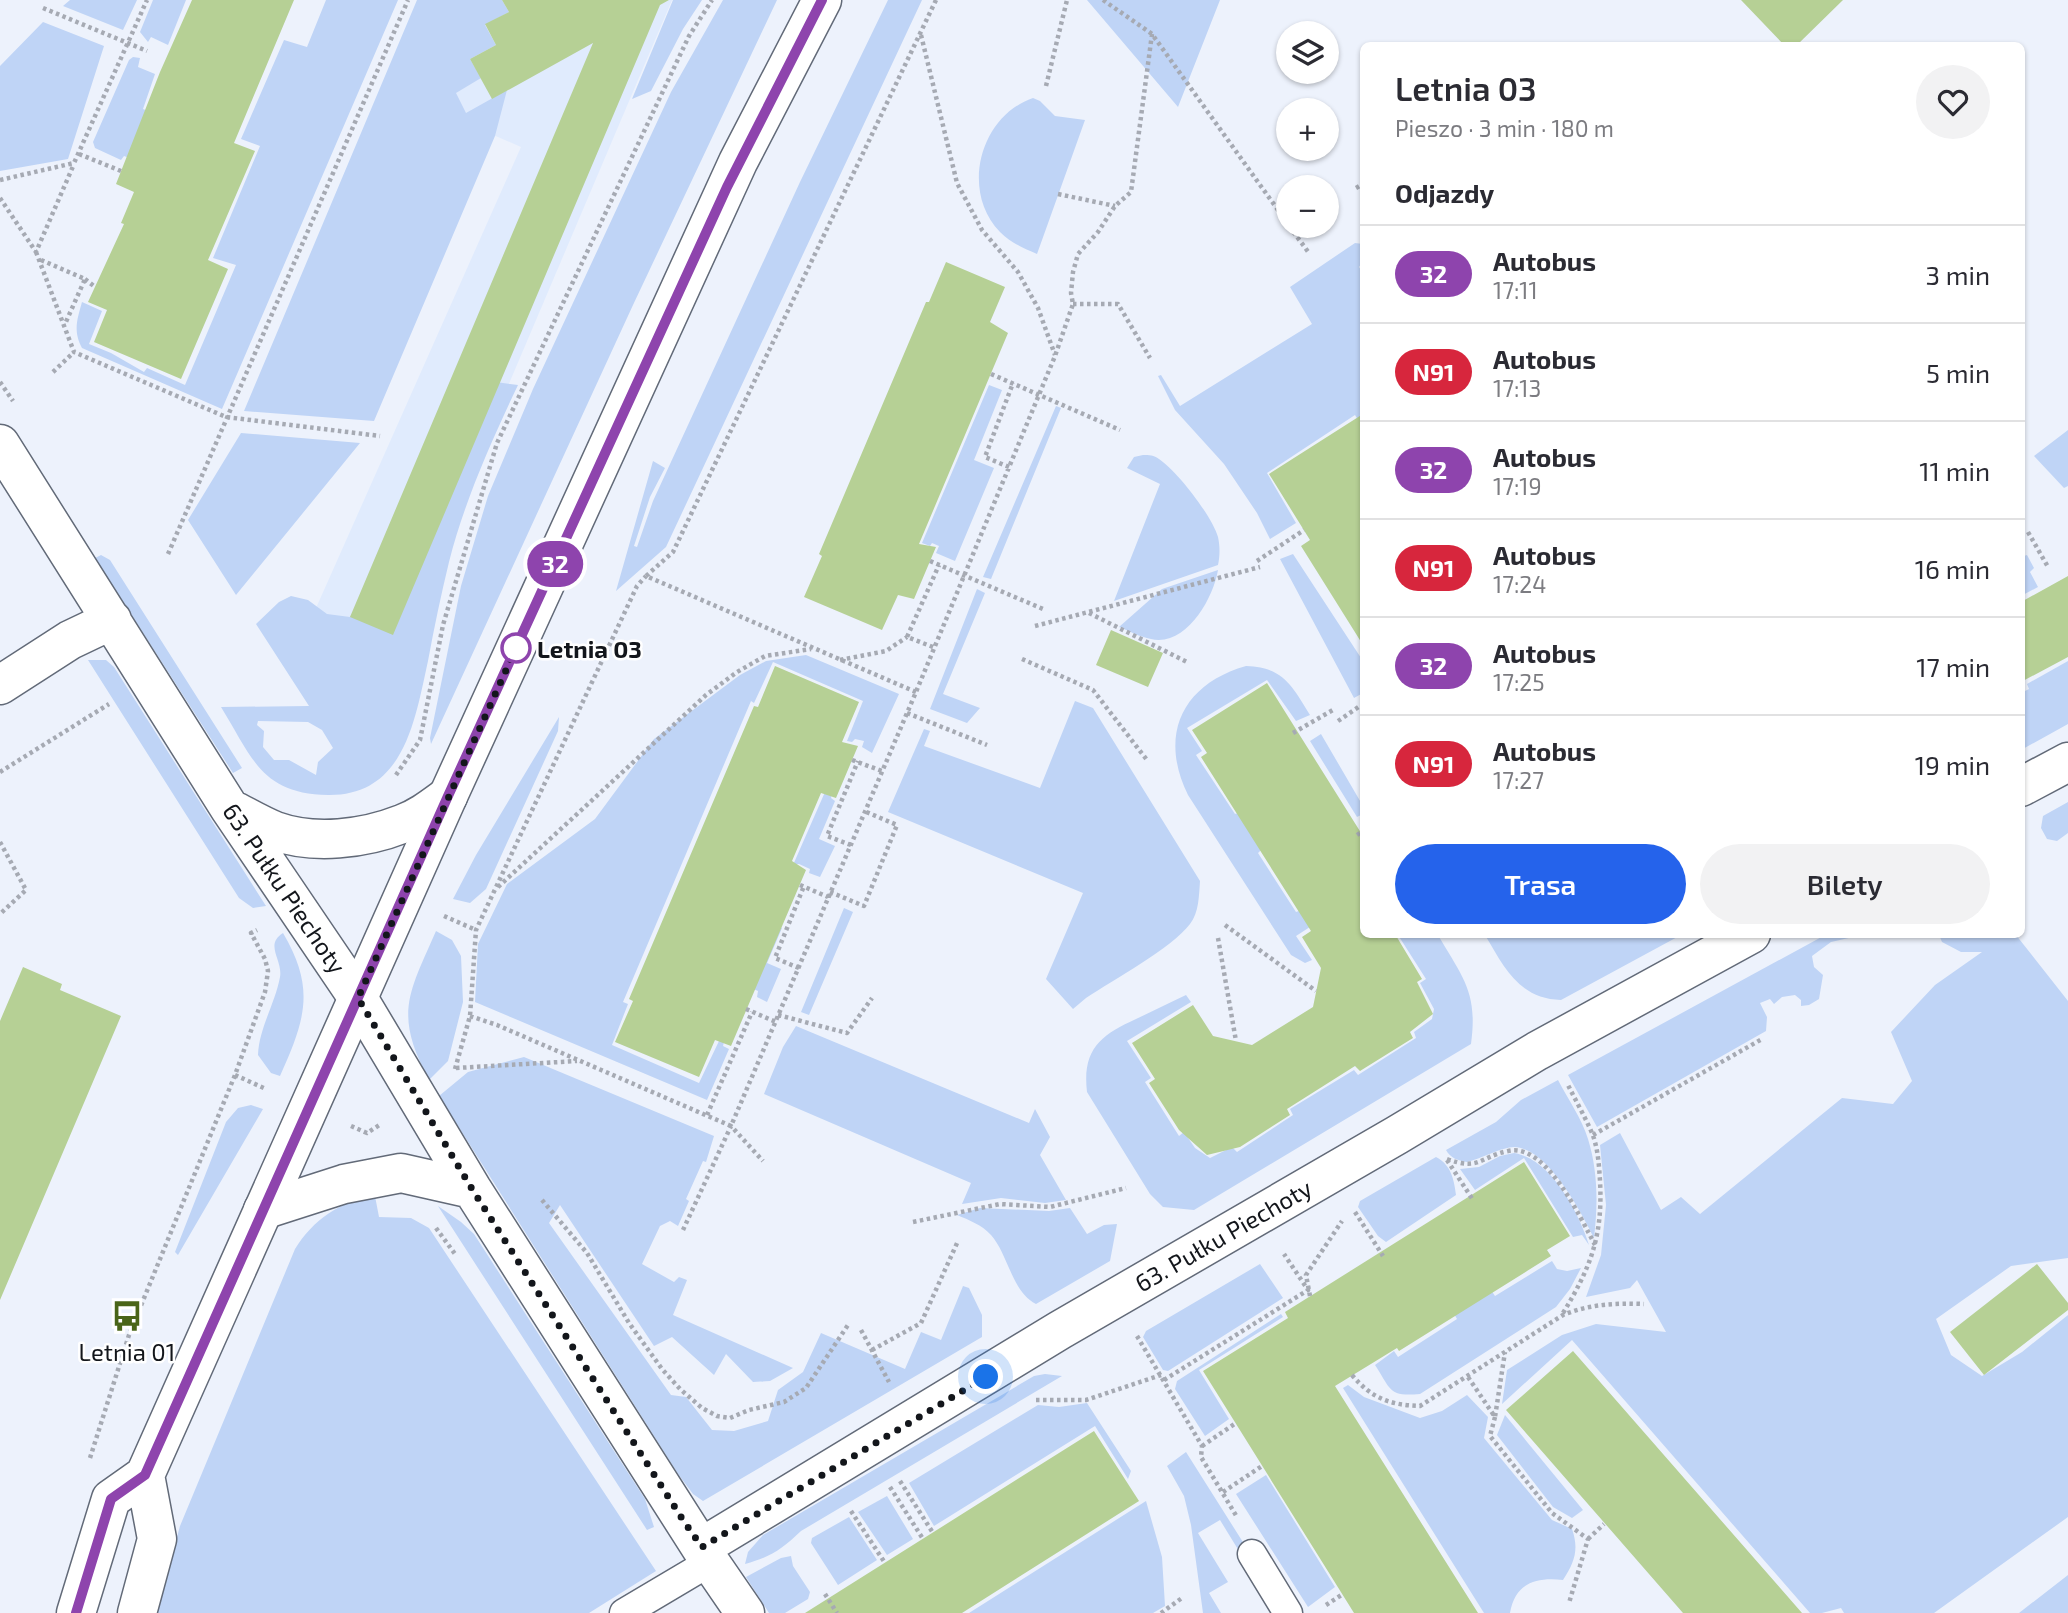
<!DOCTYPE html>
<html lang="pl">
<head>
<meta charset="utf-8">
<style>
  :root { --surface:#fff; --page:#f2f2f3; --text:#2b2b33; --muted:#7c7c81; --line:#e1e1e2; --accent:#2563eb }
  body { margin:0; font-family:"Exo 2",sans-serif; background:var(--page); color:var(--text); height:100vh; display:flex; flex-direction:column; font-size:26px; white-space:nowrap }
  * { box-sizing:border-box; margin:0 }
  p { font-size:23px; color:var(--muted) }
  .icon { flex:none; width:38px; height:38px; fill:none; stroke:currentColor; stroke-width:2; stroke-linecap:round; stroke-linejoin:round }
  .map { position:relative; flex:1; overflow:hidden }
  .details { position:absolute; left:1360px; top:42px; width:665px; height:896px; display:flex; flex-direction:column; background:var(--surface); border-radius:10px; box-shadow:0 2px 5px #0004 }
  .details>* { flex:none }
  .badge { padding:0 14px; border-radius:23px; font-size:24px; line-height:46px }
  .fabs { position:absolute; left:1276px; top:21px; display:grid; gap:14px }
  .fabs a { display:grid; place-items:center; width:63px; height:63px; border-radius:50%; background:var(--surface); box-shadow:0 2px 5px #0004; font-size:35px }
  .you { position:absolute; width:35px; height:35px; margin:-18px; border:5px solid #fff; border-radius:50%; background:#1a73e8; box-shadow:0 0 0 10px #1a73e833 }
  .map>.badge { position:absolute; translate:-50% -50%; box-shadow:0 0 0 4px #fff }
  h2 { padding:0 35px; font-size:26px; line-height:63px }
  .round { display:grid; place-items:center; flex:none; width:74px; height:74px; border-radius:37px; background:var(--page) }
  .overview { display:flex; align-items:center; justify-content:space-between; height:119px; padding:0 35px }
  h1 { font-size:33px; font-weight:600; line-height:52px }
  .action { display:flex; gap:14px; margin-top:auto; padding:14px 35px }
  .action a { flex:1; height:80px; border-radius:42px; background:var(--accent); color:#fff; font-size:28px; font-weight:600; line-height:80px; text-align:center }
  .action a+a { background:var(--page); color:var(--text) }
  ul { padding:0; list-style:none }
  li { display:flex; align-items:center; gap:21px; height:98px; padding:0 35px; border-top:2px solid var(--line) }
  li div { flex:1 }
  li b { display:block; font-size:26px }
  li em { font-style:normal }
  li .badge { min-width:77px; font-weight:700; text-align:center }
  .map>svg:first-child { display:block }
</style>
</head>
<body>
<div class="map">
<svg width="2068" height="1613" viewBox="0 0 2068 1613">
  <rect width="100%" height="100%" fill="#edf2fc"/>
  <path fill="#e0ebfd" d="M481 0H672L395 652 312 617 521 147 434 109Z"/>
  <path fill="#bfd4f6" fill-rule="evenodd" d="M70 0H137L123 30 63 6Z
    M153 0H186L168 45 151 37 148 42 140 32Z
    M326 0H398L222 409 82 348C73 331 77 320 82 302L102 311 89 344 111 353 144 372 147 368 185 385 236 265 213 258 260 146 241 139 284 40 307 47Z
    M417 0H502L509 12 485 25 496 45 470 59 481 78 456 93 466 113 507 90 495 136 374 421 244 411Z
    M673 0H702L683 29 651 91 632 99Z
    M723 0H777L633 305 431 744 430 738 461 586 488 496 533 389 671 92Z
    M888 0H922L666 547 616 591 653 461 665 468 650 497 634 546 637 547 653 501 800 182Z
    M1087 0H1220L1178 107Z
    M43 22 104 46 68 159 0 171V66Z
    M133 57 140 58 138 67 155 74 143 109 161 116 143 163 124 156 121 160 95 148 93 142 129 60Z
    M1033 98 1040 101 1055 116 1085 120 1037 254C1023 248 1011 243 1000 232 960 191 980 116 1033 98Z
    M1355 243 1363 244V261L1359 267 1363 273V428L1355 415 1267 473 1296 523 1270 539 1257 513 1224 464 1175 410 1158 376 1161 375 1180 406 1312 324 1290 287Z
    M496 382 518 385C492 440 464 502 449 562 441 595 434 628 428 661 415 719 405 796 328 795 261 794 252 757 221 707L309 706 256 624 279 602 291 596 308 600 327 614 350 617ZM258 721 308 722 322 730 333 748 318 762 316 775 289 760H274L263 747 264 731 257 725Z
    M989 385 1002 390 974 460 994 468 955 561 936 553 939 546 932 543 930 546 922 543Z
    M1056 406 1061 408 991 579 983 577Z
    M2068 430V486L2064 488 2034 456Z
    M241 433 360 443 236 595 188 520Z
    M1143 455C1149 455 1154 455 1159 459 1177 471 1212 516 1218 537 1220 546 1220 556 1218 565L1114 601 1160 484 1127 468 1134 457Z
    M1293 554 1363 661V693L1354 698 1280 559Z
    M101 555 110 560 242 768 233 773 95 558Z
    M2027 555 2034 568 2030 572 2038 587 2021 596V557Z
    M1218 570C1213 599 1186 647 1151 639 1140 637 1129 631 1119 627L1162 589Z
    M977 589 985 593 943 694 980 708 967 723 930 709Z
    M806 655 899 694 872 753 862 747 864 741 855 739 852 742 847 741 863 701 773 662 754 703 751 701 623 1002 628 1004 612 1045 699 1083 719 1041 724 1042 723 1046 729 1049 707 1100 475 1002 478 944 507 884 595 819 654 739 740 675 766 661Z
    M88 660H106L114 667 266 906 253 908 239 898Z
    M2068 661V724L2021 750V693L2029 689 2027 684Z
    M1246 666C1283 667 1292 686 1310 715L1296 721 1267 680 1187 728 1202 751 1196 755 1235 814 1241 812 1263 848 1258 853 1296 912 1302 910 1313 925 1296 936 1312 960 1305 963 1291 955 1188 795C1158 734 1183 684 1246 666Z
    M1075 701 1093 708 1200 881C1199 895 1199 913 1190 924 1172 948 1113 980 1086 998L1073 1009 1046 979 1083 893 888 812 924 729 930 731 924 746 1040 788Z
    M559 717 558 731 486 889 470 903 453 899 476 855Z
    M1321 734 1363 806V814L1357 817 1310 741Z
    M825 792 832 794 831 798 835 801 819 839 835 846 820 877 809 873 810 869 799 864 793 865Z
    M2068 802V833L2057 841 2047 839 2041 828 2043 816Z
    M844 908 853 912 809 1015 801 1012Z
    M777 925 782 928 767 963 781 969 767 1002 757 997 758 991 749 987Z
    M436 931 452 940 461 956 463 1002 448 1061 429 1080C394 1014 408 995 436 931Z
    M283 933C316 989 305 1020 280 1076L271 1073 258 1055C259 1028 275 1004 280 977 283 960 264 945 283 933Z
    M1827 934 1862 935 1831 942 1812 956 1814 967 1823 975 1819 999 1809 1005 1801 1006V1000L1795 995 1782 997 1774 1004 1770 999 1760 1003 1767 1017 1766 1031 1597 1127 1568 1075Z
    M1398 935H1438C1463 978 1478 992 1471 1044L1194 1210 1163 1207 1150 1194 1087 1092C1082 1049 1101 1035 1136 1019 1153 1011 1169 1003 1186 995L1191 1002 1127 1041 1151 1078 1145 1082 1179 1136 1184 1132 1195 1148 1210 1158 1232 1147 1237 1152 1293 1115 1290 1109 1354 1070 1358 1075 1416 1038 1414 1032 1432 1019 1434 1009 1420 983 1426 979Z
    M1485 935H1681L1561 1000C1519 999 1504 967 1485 935Z
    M1939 935H2016L2068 1001V1258L2011 1266 1936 1319 1951 1355 1982 1376 2022 1352 2068 1315V1517L1934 1613H1844L1841 1608 1822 1613H1810L1572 1340 1502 1404 1507 1370 1562 1335 1596 1324 1666 1332 1637 1280 1630 1288 1586 1297 1601 1255 1606 1205 1600 1145 1620 1133 1661 1210 1681 1197 1700 1214 1842 1098 1893 1104 1912 1081 1891 1032 1935 985 1982 952H1961L1942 942Z
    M796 1026 1029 1123 1035 1109 1050 1137 1040 1155 1066 1200 1045 1203 1001 1198 962 1204 971 1183 764 1094 783 1047Z
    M524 1057 714 1136 706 1162 703 1161 686 1199 689 1201 678 1226 670 1221 660 1226 642 1264 674 1282 679 1277 687 1280 673 1315 793 1368 770 1381 753 1382 726 1354 714 1375 672 1337 654 1346 560 1205 549 1223 671 1395 686 1397 712 1430 734 1431 768 1421 778 1390 803 1372 821 1333 905 1369 921 1332 941 1340 963 1286 969 1288 982 1315V1337L703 1501 693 1494 678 1474 439 1096 468 1072Z
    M1558 1080C1568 1099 1582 1119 1588 1139 1598 1171 1598 1205 1594 1238 1581 1212 1548 1148 1514 1147 1502 1147 1480 1159 1467 1162 1459 1161 1450 1158 1446 1150L1496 1122 1521 1100Z
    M251 1105 263 1109 178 1255 175 1252 226 1122 238 1108Z
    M1514 1153C1551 1159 1579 1213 1589 1245L1582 1235 1573 1237 1524 1158 1475 1190 1460 1169 1479 1167 1500 1156Z
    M1436 1157C1451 1165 1454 1179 1456 1195L1386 1242 1378 1236 1358 1207 1360 1201Z
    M375 1196 379 1217 411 1218 429 1228 656 1571 589 1613H156L180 1526 295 1249C313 1220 340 1201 375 1196Z
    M438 1206 461 1222 474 1234 645 1499 654 1527 647 1530Z
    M980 1208 1049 1211 1070 1208 1087 1234 1104 1225 1117 1224 1110 1261 1036 1304C1012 1292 1008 1254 991 1235 982 1225 969 1220 957 1215Z
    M1552 1261 1557 1269 1567 1271 1581 1268 1570 1289 1556 1307 1420 1394C1388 1397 1391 1389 1375 1365L1394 1351 1398 1357 1457 1319 1453 1312 1491 1290 1495 1296Z
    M1260 1264 1283 1298 1168 1371 1163 1370 1143 1337 1146 1331Z
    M1281 1314 1283 1317 1199 1370 1229 1419 1205 1436 1175 1389 1177 1381Z
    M1045 1374 1062 1376 801 1531C782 1549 771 1557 745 1564L748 1552 763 1535 1034 1376Z
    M1348 1385 1364 1397 1420 1418 1442 1411 1467 1395 1488 1417 1484 1438 1552 1520 1572 1529C1579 1549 1575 1562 1563 1580 1536 1577 1515 1583 1510 1613H1484L1343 1388Z
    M1087 1403 1131 1471 1128 1479 1095 1426 934 1526 909 1483 1038 1405 1059 1407Z
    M1505 1415 1583 1510 1572 1518 1553 1507 1497 1435Z
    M1186 1452 1246 1547 1239 1551 1220 1520 1198 1533 1228 1582 1209 1593 1221 1613H1203L1191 1525 1184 1496 1167 1466Z
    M1266 1475 1335 1587 1308 1607 1236 1494Z
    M887 1496 913 1539 887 1555 858 1512Z
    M1146 1501 1162 1557 1165 1606 1153 1613H969Z
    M849 1517 877 1560 838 1585 811 1543 812 1538Z
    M791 1556 793 1566 810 1592 808 1599 785 1613H769L746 1577 781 1558Z
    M2068 1575V1613H2019Z"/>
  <path fill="#b6d095" d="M192 0H294L234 143 255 151 208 260 228 269 181 379 94 342 107 310 88 302 124 224 121 223 134 192 116 184 160 72Z
    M502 0H669L660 5 393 635 350 617 593 43 492 99 470 59 496 45 485 24 509 12Z
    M1741 0H1843L1796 46H1785Z
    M946 262 1005 287 990 322 1008 333 919 544 936 547 914 599 898 595 882 630 804 597 822 556 819 554 926 302H929Z
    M1363 414V645L1301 546 1310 540 1269 474Z
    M2068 576V657L2021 682V602Z
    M1111 630 1163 653 1148 687 1096 665Z
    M775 666 859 702 842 742 858 746 836 798 821 793 792 861 806 870 731 1046 715 1040 699 1077 615 1042 633 1001 629 999 754 706 758 707Z
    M1267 683 1363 836V934H1395L1422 979 1417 982 1433 1014 1410 1032 1413 1038 1360 1071 1355 1066 1287 1109 1290 1115 1240 1147 1207 1155 1179 1130 1149 1083 1155 1079 1132 1043 1193 1005 1213 1036 1252 1045 1313 1007 1321 968 1302 937 1311 931 1201 757 1207 753 1192 730Z
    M23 967 62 984 60 990 121 1016 0 1300V1021Z
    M1524 1162 1570 1236 1547 1250 1551 1256 1399 1351 1397 1348 1335 1386 1478 1613H1354L1203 1371 1288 1318 1285 1312Z
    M2037 1264 2068 1303V1310L1984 1375 1950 1332Z
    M1573 1351 1802 1613H1683L1506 1410Z
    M1094 1431 1139 1501 962 1613H805Z"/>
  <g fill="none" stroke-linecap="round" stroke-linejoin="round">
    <defs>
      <path id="service" d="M1252 1554 1288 1613
        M624 1613 710 1562"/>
      <path id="minor" d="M0 444 230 809 358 998 472 1189 710 1562 745 1613
        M0 685 70 640 112 620
        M2021 787 2068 762
        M231 809C245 816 260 825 275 831 314 845 364 839 402 824 419 818 433 807 448 796
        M263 1210 344 1184 401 1173 472 1189
        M702 1547 1060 1330 1397 1135 1537 1051 1751 934"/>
      <path id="secondary" d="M76 1613 111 1499 145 1475
        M137 1613 157 1539 145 1475 448 796 738 162 822 0"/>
    </defs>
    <use href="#service" stroke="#626a78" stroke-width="31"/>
    <use href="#minor" stroke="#626a78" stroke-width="41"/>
    <use href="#secondary" stroke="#626a78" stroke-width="41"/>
    <path stroke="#a6aab3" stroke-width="4.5" stroke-dasharray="3.5 3.5" stroke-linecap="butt" d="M1103 0 1152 34 1288 224
      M43 8 147 51
      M921 35 957 183 982 230 1018 272 1038 308 1055 355
      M1046 86 1067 0
      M79 154 121 171
      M0 180 74 163 147 0
      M1356 188 1363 184
      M1058 194 1115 206
      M0 198 36 252 74 164
      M1289 226 1309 253
      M36 252 74 352 226 417 380 436
      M41 260 85 279 65 324
      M85 279 95 287
      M1073 304H1118L1150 358
      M53 372 74 352
      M991 374 1120 430
      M0 382 13 401
      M1009 467 985 457 1013 383
      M2028 532 2048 567
      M168 554 408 0
      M930 561 1043 609
      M1257 561 1304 530
      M1089 613 1189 663
      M1035 626 1260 567
      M933 647 907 637 939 565
      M1022 659 1093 690 1147 760
      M840 660 886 651 907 637
      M916 692 646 576 673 552 936 0
      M907 713 987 745
      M1338 721 1363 704
      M1293 733 1333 710
      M852 760 882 771
      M0 772 109 704
      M396 775 420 740 443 625 497 443 689 36 712 0
      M1357 835 1363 831
      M0 842 26 890 0 914
      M851 845 827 836 858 761
      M800 885 828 897
      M498 887 706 695 737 672 765 656 811 649
      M830 892 864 906 897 825 864 811
      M444 916 476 930
      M1225 925 1316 991
      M1218 938 1236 1041
      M799 968 775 958 804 886
      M746 1009 776 1022
      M778 1015 847 1033 872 998
      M470 1016 497 1025 731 1126 916 692 1055 356 1073 304 1071 293 1073 272 1078 254 1098 232 1115 206 1131 192 1152 34
      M456 1068 577 1061
      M455 1069 470 1016 476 930 637 586 646 576
      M235 1075 266 1089
      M707 1115 752 1012
      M351 1126 367 1133 381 1124
      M1593 1135 1762 1039
      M1447 1159C1480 1171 1479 1157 1508 1151 1546 1142 1581 1219 1595 1245
      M1447 1160 1473 1200
      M542 1200 587 1253 629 1323 662 1369 680 1389 702 1408 717 1416 730 1418 749 1410 784 1402 806 1388 848 1325
      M1355 1212 1383 1256
      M913 1222 1000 1204 1050 1207 1126 1188
      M436 1228 455 1254
      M683 1230 731 1126 763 1161
      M1310 1296 1306 1275 1342 1221
      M1563 1313C1591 1267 1603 1235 1600 1181 1599 1165 1598 1148 1592 1133 1585 1117 1576 1101 1568 1085
      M861 1330 889 1382
      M1137 1336 1202 1446 1201 1457 1237 1517
      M872 1350 921 1323 958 1241
      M1352 1375C1372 1399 1391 1405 1420 1406L1563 1315C1590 1304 1615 1303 1644 1304
      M1468 1377 1495 1417 1505 1352
      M1164 1380 1308 1290 1284 1254
      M1036 1400H1086L1161 1375
      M1495 1417 1490 1436 1552 1513 1588 1539 1569 1603
      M1202 1446 1236 1423
      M90 1458 129 1335 235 1075 265 992 268 971 265 959 251 933 257 930
      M900 1481 933 1533
      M890 1487 923 1539
      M1223 1492 1262 1466
      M851 1511 885 1563
      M1588 1539 1604 1524
      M825 1594 837 1613
      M1326 1605 1343 1594
      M1161 1613 1182 1598"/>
    <use href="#service" stroke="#fff" stroke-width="28"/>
    <use href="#minor" stroke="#fff" stroke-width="38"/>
    <use href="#secondary" stroke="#fff" stroke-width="38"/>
  </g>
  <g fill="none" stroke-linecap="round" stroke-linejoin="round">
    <defs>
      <path id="line" d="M76 1613 111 1499 145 1475 448 796 727 187 822 0"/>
    </defs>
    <use href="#line" stroke="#fff" stroke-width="16"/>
    <use href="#line" stroke="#8e44ad" stroke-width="10"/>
    <path stroke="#13161b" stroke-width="7" stroke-dasharray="0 12.6" d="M516 648 358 998 472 1189 683 1520 702 1547 986 1377"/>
  </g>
  <defs>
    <symbol id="bus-bare" viewBox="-9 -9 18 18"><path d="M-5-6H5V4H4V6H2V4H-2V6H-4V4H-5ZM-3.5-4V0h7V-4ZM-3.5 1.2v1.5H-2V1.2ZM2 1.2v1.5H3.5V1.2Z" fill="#4a6518" stroke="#fff" stroke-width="2.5" paint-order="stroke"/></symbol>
  </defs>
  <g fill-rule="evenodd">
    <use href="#bus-bare" x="105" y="1294" width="44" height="44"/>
  </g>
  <circle fill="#fff" stroke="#8e44ad" stroke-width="3.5" cx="516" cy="648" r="14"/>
  <g text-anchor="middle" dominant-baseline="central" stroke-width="5" stroke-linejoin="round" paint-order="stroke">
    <g font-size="24" font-weight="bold" fill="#13161b" stroke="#fff" text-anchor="start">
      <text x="537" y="648">Letnia 03</text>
    </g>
    <g font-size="24" fill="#13161b" stroke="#fff">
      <text transform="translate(285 888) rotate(56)">63. Pułku Piechoty</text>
      <text transform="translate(1223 1235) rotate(-30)">63. Pułku Piechoty</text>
    </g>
    <g font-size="24" fill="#13161b" stroke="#fff">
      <text x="127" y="1351">Letnia 01</text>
    </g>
  </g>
</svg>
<div class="fabs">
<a><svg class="icon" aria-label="layers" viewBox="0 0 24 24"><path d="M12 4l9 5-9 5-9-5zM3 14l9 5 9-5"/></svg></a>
<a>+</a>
<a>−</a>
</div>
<div class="you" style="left:986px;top:1377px"></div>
<b class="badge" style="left:555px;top:564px;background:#8e44ad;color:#fff">32</b>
<section class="details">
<div class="overview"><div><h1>Letnia 03</h1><p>Pieszo · 3 min · 180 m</p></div><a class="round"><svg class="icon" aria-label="heart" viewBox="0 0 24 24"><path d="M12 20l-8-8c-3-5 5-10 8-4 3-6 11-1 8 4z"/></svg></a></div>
<h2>Odjazdy</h2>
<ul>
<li><span class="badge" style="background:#8e44ad;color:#fff">32</span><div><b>Autobus</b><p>17:11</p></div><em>3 min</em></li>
<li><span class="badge" style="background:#d7263d;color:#fff">N91</span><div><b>Autobus</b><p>17:13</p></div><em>5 min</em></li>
<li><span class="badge" style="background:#8e44ad;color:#fff">32</span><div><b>Autobus</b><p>17:19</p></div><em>11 min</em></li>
<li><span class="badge" style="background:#d7263d;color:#fff">N91</span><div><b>Autobus</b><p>17:24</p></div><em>16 min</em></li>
<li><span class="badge" style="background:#8e44ad;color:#fff">32</span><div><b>Autobus</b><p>17:25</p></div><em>17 min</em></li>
<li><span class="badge" style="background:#d7263d;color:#fff">N91</span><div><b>Autobus</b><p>17:27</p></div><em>19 min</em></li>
</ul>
<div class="action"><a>Trasa</a><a>Bilety</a></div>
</section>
</div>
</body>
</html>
